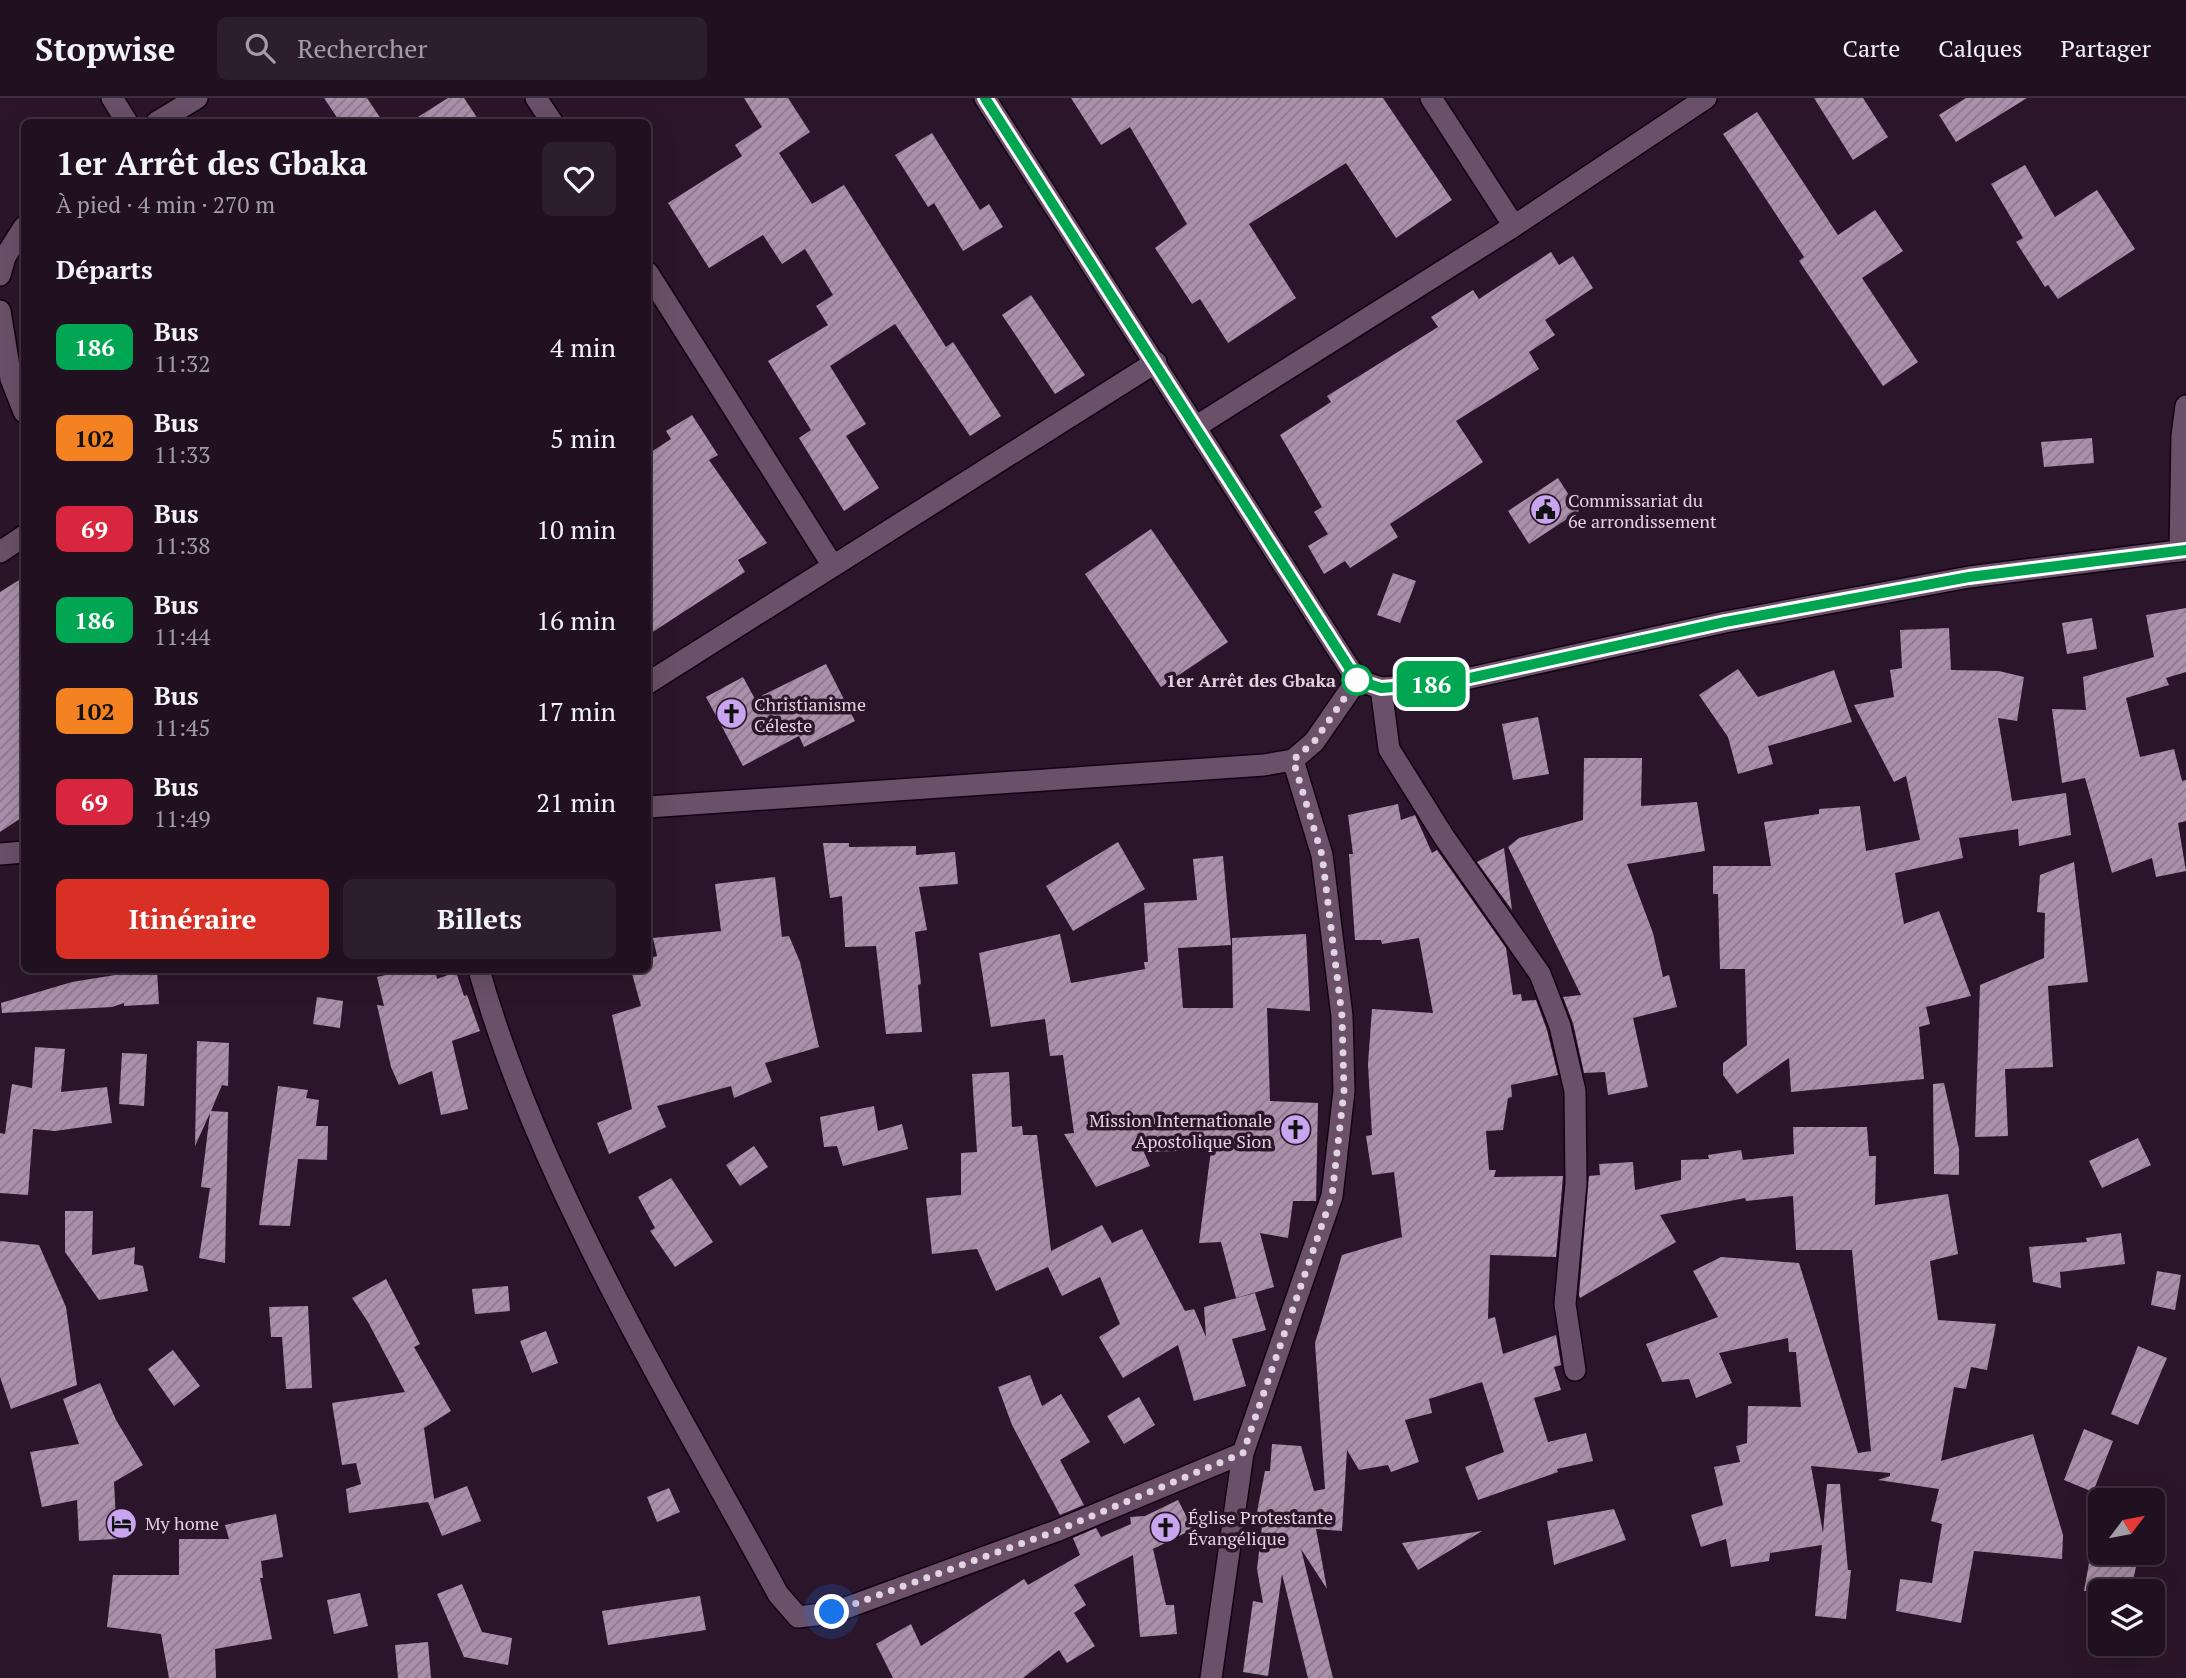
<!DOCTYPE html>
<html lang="fr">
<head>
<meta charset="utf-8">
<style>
  :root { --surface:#201020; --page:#2d1e2d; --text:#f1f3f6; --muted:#a29da5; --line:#3d303e; --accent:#d93025 }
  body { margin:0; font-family:"PT Serif",serif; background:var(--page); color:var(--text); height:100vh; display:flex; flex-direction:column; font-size:26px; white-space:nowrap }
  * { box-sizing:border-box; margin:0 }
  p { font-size:23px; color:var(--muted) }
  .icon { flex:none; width:38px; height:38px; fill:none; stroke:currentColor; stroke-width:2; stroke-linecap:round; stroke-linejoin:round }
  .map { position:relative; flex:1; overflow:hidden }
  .side { position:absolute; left:21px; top:21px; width:630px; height:854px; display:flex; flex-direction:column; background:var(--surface); border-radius:10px; box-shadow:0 7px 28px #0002,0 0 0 2px var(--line) }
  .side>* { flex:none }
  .badge { padding:0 14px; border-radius:10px; font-size:24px; line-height:46px }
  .needle { width:46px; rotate:58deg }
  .fabs { position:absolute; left:2088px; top:1390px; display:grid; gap:14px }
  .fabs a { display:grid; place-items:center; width:77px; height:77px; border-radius:10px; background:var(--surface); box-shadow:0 7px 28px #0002,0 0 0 2px var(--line); font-size:35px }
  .you { position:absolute; width:35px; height:35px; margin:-18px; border:5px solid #fff; border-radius:50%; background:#1a73e8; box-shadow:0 0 0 10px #1a73e833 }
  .map>.badge { position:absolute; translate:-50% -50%; box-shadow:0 0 0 4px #fff }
  h2 { padding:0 35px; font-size:26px; line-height:63px }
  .round { display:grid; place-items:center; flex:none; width:74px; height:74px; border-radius:10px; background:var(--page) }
  .headline { display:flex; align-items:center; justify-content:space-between; height:119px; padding:0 35px }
  h1 { font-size:33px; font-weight:700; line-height:52px }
  .button { display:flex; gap:14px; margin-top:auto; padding:14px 35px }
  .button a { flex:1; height:80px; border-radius:10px; background:var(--accent); color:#fff; font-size:28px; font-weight:700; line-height:80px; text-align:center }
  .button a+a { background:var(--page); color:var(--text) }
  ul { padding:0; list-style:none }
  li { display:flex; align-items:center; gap:21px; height:91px; padding:0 35px }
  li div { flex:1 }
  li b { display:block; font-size:26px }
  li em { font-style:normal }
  li .badge { min-width:77px; font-weight:700; text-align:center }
  header { display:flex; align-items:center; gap:42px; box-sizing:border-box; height:98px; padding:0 35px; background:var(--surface); border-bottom:2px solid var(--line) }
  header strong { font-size:33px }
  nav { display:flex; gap:38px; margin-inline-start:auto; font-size:24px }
  .search { width:490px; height:63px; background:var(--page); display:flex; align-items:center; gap:18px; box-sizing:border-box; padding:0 24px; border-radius:10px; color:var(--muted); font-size:26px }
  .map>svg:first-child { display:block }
</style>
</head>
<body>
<header>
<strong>Stopwise</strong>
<div class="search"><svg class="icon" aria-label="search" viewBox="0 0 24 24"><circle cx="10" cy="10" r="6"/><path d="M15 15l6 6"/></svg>Rechercher</div>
<nav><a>Carte</a><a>Calques</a><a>Partager</a></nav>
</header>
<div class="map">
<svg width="2186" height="1580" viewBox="0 0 2186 1580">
  <defs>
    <pattern id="building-hatch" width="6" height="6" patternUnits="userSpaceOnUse" patternTransform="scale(1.75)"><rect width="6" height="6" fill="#ab90ab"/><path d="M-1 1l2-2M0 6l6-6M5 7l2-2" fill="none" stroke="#8c788c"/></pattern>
  </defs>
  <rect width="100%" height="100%" fill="#2b152a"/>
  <path fill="url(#building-hatch)" d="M324 0H367L383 24H340Z
    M448 0H464L480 24H410Z
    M744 0H788L810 34 779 55 812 106 844 87 946 249 953 244 1001 318 970 338 895 226 830 268 866 326 846 338 879 390 844 413 799 340 811 332 768 263 828 227 816 208 833 197 805 151 782 166 763 137 709 170 668 105 742 58 735 47 762 29Z
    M1071 0H1383L1452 102 1396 140 1346 65 1249 126 1296 200 1228 245 1200 201 1192 206 1155 150 1187 126 1130 29 1101 47Z
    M1814 0H1863L1888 39 1853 62Z
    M1966 0H2027L1956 44 1939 17Z
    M1757 14 1838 137 1875 112 1903 153 1862 180 1918 264 1883 288 1799 163 1804 159 1723 36Z
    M932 35 980 112 989 106 1003 129 963 153 934 105 928 109 895 57Z
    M2025 67 2055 119 2097 92 2135 151 2058 201 2048 187 2045 189 2016 144 2023 140 1991 86Z
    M1551 154 1559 167 1573 158 1593 190 1545 222 1555 237 1529 254 1539 271 1456 323 1483 364 1390 426 1398 439 1350 470 1345 463 1324 476 1308 448 1328 436 1314 414 1322 409 1280 337 1331 304 1327 298 1438 229 1431 219 1473 192 1479 201Z
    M1031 197 1085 277 1055 296 1002 217Z
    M692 317 718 357 709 362 767 445 738 462 745 474 648 537V356L671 341 666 333Z
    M2092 340 2094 365 2044 369 2041 344Z
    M1558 380 1579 413 1529 446 1508 413Z
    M1151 431 1228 544 1161 589 1085 476Z
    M1393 475 1416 483 1400 525 1377 517Z
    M24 479V718L0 734V494Z
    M2186 510V574L2166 580 2169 587 2126 600 2140 659 2174 651 2182 683 2186 682V723L2178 725 2186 773 2156 779 2152 760 2112 775 2085 680 2062 685 2052 611 2086 612 2083 579 2154 559 2146 517Z
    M2092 520 2097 551 2067 556 2062 525Z
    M1949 530 1951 572 1999 573 2024 579 2017 623 1998 620 2012 703 2066 695 2071 737 2019 748 2018 731 1959 740 1963 760 1895 775 1904 826 1939 813 1971 898 1926 909 1930 926 1919 929 1924 981 1791 994 1789 960 1737 996 1723 977V965L1747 947 1745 871H1720L1718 796H1713V768H1771L1764 724 1819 716V711L1860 708 1866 753 1920 742 1906 678 1894 684 1854 607 1894 599 1890 572 1902 570 1900 532Z
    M826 566 855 623 804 649 799 638 743 668 706 599 743 579 755 601Z
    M1738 571 1758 599 1834 572 1852 624 1768 648 1773 666 1738 676 1728 639 1699 597Z
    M1538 619 1549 676 1513 682 1502 626Z
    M1584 660H1642L1641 708 1697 704 1705 753 1627 766 1653 835 1663 879 1669 877 1677 909 1633 920 1648 989 1608 997 1605 974 1584 975 1573 925 1563 899 1581 897 1508 749 1519 740 1583 722Z
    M1398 706 1401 722 1415 717 1432 755 1437 752 1506 850 1513 897 1521 896 1522 903 1536 902 1547 932 1558 977 1511 987 1512 999 1508 1000 1503 1032 1486 1033 1489 1072H1496L1494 1079 1563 1078 1556 1159 1490 1157 1488 1221 1495 1219 1503 1256 1556 1237 1561 1267 1554 1269 1561 1292 1534 1300 1548 1344 1586 1335 1593 1363 1557 1371 1558 1374 1478 1402 1465 1369 1504 1354 1482 1284 1429 1301 1432 1315 1405 1322 1419 1364 1391 1374 1388 1367 1359 1372 1347 1352 1342 1433 1316 1431 1327 1491 1301 1451 1333 1580H1308L1282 1476 1268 1578 1243 1574 1253 1503 1263 1505 1257 1471 1263 1420 1256 1419 1265 1373H1270L1272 1346 1301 1348 1314 1393 1325 1391 1315 1245 1342 1157 1402 1139 1394 1074 1372 1077 1366 1038 1372 1037 1368 966 1372 911 1433 915 1419 840 1382 846 1381 842H1355L1349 756H1353L1348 717Z
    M1118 744 1145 791 1073 833 1046 788Z
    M823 745H849V749L916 748V757L955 754 958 786 919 789 927 832 915 834 921 886 918 887 922 934 886 936 876 848 845 849 842 798 830 800Z
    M1504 750 1512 812 1477 764Z
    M1223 758 1231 847 1178 850 1183 910H1233L1232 840 1306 836 1310 913 1267 910 1270 1003 1318 1005 1316 1103H1293L1288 1140 1260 1135 1274 1189 1236 1200 1221 1144 1199 1145 1211 1052 1144 1054 1150 1068 1096 1089 1064 1036 1074 1035 1063 957 1050 958 1045 921 991 929 979 855 1060 836 1071 885 1145 871 1144 864H1148L1144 805 1197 802 1193 761Z
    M2074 764 2088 884 2048 888 2053 969 2005 971 2008 1038 1975 1039 1980 887 2044 860 2045 815 2037 814 2040 777Z
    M775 779 782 839 789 838 800 864 819 949 765 965 772 984 734 1000 731 988 657 1008 666 1029 609 1056 597 1025 632 1011 612 917 641 908 631 872H648V861L657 858 653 840 721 833 715 786Z
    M146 872H157L159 906 124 908V905L112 909 2 915 1 905 72 884Z
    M407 872H435L437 881 456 874 464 898 467 897 480 933 452 943 468 1011 441 1017 432 973 399 987 391 969 377 907 384 908 377 879Z
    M317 899 343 903 340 930 313 926Z
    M197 943 229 945 228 988 222 987 211 1013 228 1014 225 1165 199 1160 210 1090 201 1089 210 1015 195 1048Z
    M35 949 65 951 61 994 107 989 112 1025 55 1033 33 1031 28 1097 0 1095V1035L5 1036 12 986 32 990Z
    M122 955 147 956 144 1008 119 1006Z
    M1009 974 1012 1029 1022 1028 1023 1037H1037L1051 1153 1102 1127 1112 1145 1142 1131 1185 1213 1194 1211 1206 1239 1204 1209 1255 1195 1266 1232 1232 1241 1246 1288 1194 1303 1178 1247 1123 1280 1099 1239 1120 1226 1100 1179 1062 1198 1048 1169 996 1193 977 1151 932 1156 926 1100 961 1097V1055L977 1054 972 976Z
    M1944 985 1959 1051V1077L1934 1076 1933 986Z
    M278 988 308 992 306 1000 319 1002 316 1028H328L327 1062 298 1061 290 1128 259 1127Z
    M874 1008 878 1033 902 1026 908 1051 843 1068 837 1048 824 1049 820 1019Z
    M1793 1029H1867L1869 1058H1876L1875 1107 1948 1096 1958 1156 1930 1163 1938 1222 1996 1226 1987 1272 1971 1269 1966 1291 1954 1289 1941 1363 2033 1336 2063 1437 2062 1461 1974 1453 1961 1525 1896 1513 1900 1481 1932 1485 1942 1426 1931 1423 1939 1391 1878 1382 1890 1378V1375L1811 1368 1823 1435 1827 1386H1840L1848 1472H1851L1846 1521 1815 1518 1822 1447 1770 1455 1769 1463 1731 1469 1726 1441 1701 1449 1691 1417 1723 1407 1714 1369 1740 1364 1736 1348 1747 1345 1748 1308 1801 1309 1796 1254H1789L1788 1240 1719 1255 1732 1285 1696 1300 1689 1281 1662 1284 1646 1246 1718 1219 1693 1173 1721 1159 1799 1165 1858 1355 1871 1353 1852 1152H1796L1793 1098 1746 1103 1745 1100 1660 1117 1676 1144 1580 1200 1579 1197 1589 1078 1600 1077 1599 1066 1633 1064 1635 1092 1681 1082V1062L1709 1061 1708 1057 1741 1052 1743 1062 1794 1056Z
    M2138 1040 2151 1067 2102 1090 2089 1063Z
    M754 1048 768 1069 740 1088 726 1067Z
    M671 1080 713 1144 675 1169 650 1133 655 1130 638 1099Z
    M65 1113H93L92 1157 135 1149 134 1166 143 1168 148 1193 99 1202 65 1154Z
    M2121 1135 2125 1166 2060 1174 2061 1190 2033 1184 2029 1149 2087 1144 2086 1140Z
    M0 1143 39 1147 66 1209 77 1287 11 1311 0 1279Z
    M2157 1173 2181 1177 2175 1212 2151 1207Z
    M386 1181 420 1246 414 1249 451 1313 424 1330 434 1401 467 1388 481 1423 442 1438 428 1404 349 1415 346 1391 361 1386 356 1365 342 1367 332 1305 405 1294 368 1224 352 1200Z
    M508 1188 510 1213 475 1216 472 1191Z
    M308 1208 312 1290 286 1291 282 1239H271L269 1209Z
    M546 1233 558 1265 532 1275 520 1243Z
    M2138 1248 2167 1260 2138 1327 2111 1316Z
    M173 1252 200 1288 174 1308 148 1271Z
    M1030 1277 1042 1308 1061 1296 1090 1344 1060 1362 1084 1407 1060 1417 1012 1327 998 1289Z
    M100 1285 116 1322 143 1367 114 1384 117 1441 79 1443 77 1402 42 1409 30 1354 79 1346 63 1301Z
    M1139 1299 1155 1327 1124 1346 1107 1318Z
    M2084 1331 2113 1343 2093 1394 2064 1382Z
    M669 1390 680 1414 657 1424 647 1399Z
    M1178 1402 1193 1431 1153 1451 1166 1507H1174L1177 1536 1140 1539 1133 1457 1074 1487 1086 1507 1074 1515 1095 1548 1067 1565 1059 1552 1023 1580H893L876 1546 911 1526 921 1548 1024 1481 1028 1487 1080 1457 1073 1440 1096 1430 1101 1439 1131 1426 1130 1419 1145 1418Z
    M1614 1411 1626 1442 1554 1467 1547 1423Z
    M276 1416 283 1459 261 1463 263 1480H260L272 1541 215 1551 216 1580H169L161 1536 107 1529 113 1477H179V1441H229L225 1427Z
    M1482 1433 1418 1472 1402 1445Z
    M2091 1454H2139L2131 1493H2084Z
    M462 1486 482 1534 512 1540 508 1567 464 1559 437 1496Z
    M360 1495 368 1528 334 1536 327 1502Z
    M700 1498 706 1532 608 1547 602 1513Z
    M428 1544 431 1580H398L395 1547Z"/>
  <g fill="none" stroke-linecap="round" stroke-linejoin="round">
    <defs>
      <path id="minor" d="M112 0 127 24
        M536 0 552 24
        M1431 0 1514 128
        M157 24 197 0
        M648 175 833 468
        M0 177 5 159 24 129
        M0 213 11 281 24 314
        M1197 328 1514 128 1706 0
        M2180 453 2182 338 2186 308
        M0 454 24 438
        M648 585 1156 264
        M1381 590 1389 651 1444 739 1540 876 1560 928 1575 993 1576 1085 1565 1206 1575 1272
        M648 709 1264 667 1293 662 1314 644 1357 582
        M0 756 24 754
        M479 872C540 1088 671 1298 778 1496L798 1519 832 1515 1056 1433 1243 1355
        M1211 1580 1243 1355 1332 1098 1344 993 1342 918 1322 757 1293 662"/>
      <path id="tertiary" d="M985 0 1357 582 1381 590 1447 585 1725 524 1969 479 2186 452"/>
    </defs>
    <use href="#minor" stroke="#130212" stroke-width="24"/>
    <use href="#tertiary" stroke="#130212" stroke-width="24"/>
    <use href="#minor" stroke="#6a5068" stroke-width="21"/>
    <use href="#tertiary" stroke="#6a5068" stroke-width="21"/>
  </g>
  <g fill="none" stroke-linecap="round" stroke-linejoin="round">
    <defs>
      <path id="line" d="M985 0 1357 582 1381 590 1447 585 1725 524 1969 479 2186 452"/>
    </defs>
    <use href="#line" stroke="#fff" stroke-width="16"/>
    <use href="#line" stroke="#00a651" stroke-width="10"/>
    <path stroke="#e2d3e1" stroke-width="7" stroke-dasharray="0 12.6" d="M832 1514 1056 1433 1243 1355 1332 1098 1344 993 1342 918 1322 757 1293 662 1314 644 1357 582"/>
  </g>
  <defs>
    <symbol id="civic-disc" viewBox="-11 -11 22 22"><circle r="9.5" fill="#c8a5ee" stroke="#2b152a"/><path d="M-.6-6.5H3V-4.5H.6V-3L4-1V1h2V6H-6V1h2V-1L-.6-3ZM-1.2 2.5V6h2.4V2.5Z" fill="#111"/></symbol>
    <symbol id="church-disc" viewBox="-11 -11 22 22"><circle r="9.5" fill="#c8a5ee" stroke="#2b152a"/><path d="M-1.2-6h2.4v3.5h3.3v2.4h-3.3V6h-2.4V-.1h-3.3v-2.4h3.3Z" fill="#111"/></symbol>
    <symbol id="hotel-disc" viewBox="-11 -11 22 22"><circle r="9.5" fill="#c8a5ee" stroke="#2b152a"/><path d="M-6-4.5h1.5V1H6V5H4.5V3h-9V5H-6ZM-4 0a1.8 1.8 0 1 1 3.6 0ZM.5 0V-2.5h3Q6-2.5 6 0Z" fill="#111"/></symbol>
  </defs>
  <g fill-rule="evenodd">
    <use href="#civic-disc" x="1528" y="394" width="35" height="35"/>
    <use href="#church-disc" x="714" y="598" width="35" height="35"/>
    <use href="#church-disc" x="1278" y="1014" width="35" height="35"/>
    <use href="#hotel-disc" x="104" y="1408" width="35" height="35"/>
    <use href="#church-disc" x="1148" y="1412" width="35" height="35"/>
  </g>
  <circle fill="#fff" stroke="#00a651" stroke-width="3.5" cx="1357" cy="582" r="14"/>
  <g text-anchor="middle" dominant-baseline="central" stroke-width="7" stroke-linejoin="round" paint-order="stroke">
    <g font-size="18" fill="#e2d3e1" stroke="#2b152a" text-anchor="start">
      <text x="1568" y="402">Commissariat du<tspan x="1568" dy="21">6e arrondissement</tspan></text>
      <text x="754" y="606">Christianisme<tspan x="754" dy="21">Céleste</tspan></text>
      <text x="1272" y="1022" text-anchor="end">Mission Internationale<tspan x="1272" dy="21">Apostolique Sion</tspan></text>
      <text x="1188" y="1419">Église Protestante<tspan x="1188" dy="21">Évangélique</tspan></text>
      <text x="145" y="1425">My home</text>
    </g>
    <g font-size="18" font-weight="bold" fill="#e2d3e1" stroke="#2b152a" text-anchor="end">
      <text x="1336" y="582">1er Arrêt des Gbaka</text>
    </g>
  </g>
</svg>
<div class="fabs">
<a><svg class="needle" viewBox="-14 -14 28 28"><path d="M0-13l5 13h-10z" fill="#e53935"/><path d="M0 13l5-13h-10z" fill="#a29da5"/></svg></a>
<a><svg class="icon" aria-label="layers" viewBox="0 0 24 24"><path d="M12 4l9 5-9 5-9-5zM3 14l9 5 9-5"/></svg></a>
</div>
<div class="you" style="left:832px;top:1514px"></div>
<b class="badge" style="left:1431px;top:586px;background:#00a651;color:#fff">186</b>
<section class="side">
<div class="headline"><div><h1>1er Arrêt des Gbaka</h1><p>À pied · 4 min · 270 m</p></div><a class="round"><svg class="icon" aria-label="heart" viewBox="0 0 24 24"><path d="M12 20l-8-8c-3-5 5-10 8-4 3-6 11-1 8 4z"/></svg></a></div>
<h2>Départs</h2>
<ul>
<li><span class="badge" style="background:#00a651;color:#fff">186</span><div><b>Bus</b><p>11:32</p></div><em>4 min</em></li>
<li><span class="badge" style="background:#f58220;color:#111">102</span><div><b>Bus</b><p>11:33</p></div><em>5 min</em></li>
<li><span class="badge" style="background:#d7263d;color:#fff">69</span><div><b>Bus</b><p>11:38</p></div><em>10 min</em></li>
<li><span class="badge" style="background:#00a651;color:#fff">186</span><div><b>Bus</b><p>11:44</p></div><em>16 min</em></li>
<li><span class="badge" style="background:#f58220;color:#111">102</span><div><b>Bus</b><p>11:45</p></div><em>17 min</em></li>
<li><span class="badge" style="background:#d7263d;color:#fff">69</span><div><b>Bus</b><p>11:49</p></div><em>21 min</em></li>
</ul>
<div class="button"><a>Itinéraire</a><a>Billets</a></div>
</section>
</div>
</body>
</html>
